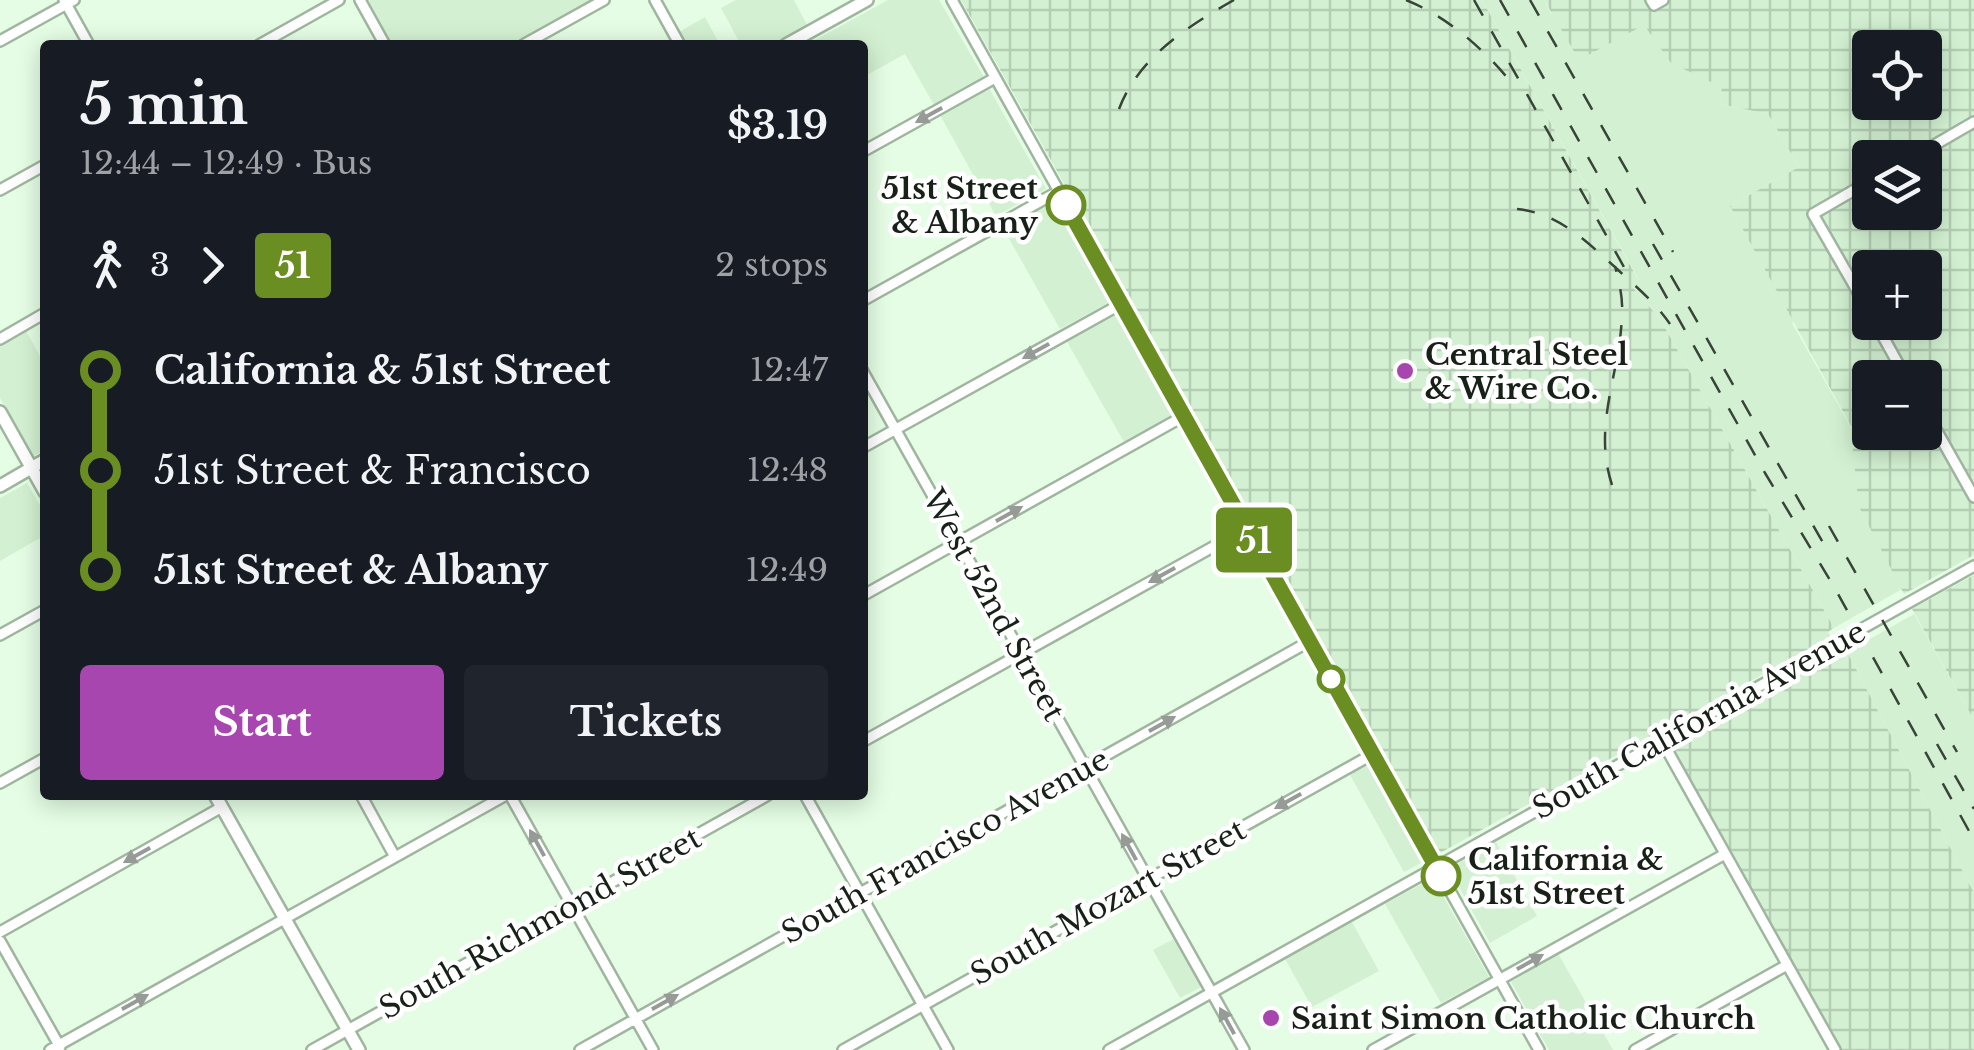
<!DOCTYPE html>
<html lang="en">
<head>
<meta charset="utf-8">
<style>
  :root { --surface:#171b24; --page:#20242c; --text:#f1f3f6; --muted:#9ea1a6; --accent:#a646ae }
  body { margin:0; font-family:"Libre Baskerville",serif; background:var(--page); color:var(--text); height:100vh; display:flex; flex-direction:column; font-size:38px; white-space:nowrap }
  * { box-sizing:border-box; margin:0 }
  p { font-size:32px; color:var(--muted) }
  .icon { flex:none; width:55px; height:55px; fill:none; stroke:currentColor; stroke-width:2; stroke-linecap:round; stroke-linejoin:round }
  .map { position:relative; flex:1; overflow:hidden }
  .panel { position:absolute; left:40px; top:40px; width:828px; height:760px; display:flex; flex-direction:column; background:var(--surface); border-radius:10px; box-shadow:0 5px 25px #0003 }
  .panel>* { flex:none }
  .badge { padding:0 20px; border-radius:8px; font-size:35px; line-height:65px }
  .fabs { position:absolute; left:1852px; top:30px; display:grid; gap:20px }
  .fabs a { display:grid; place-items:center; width:90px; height:90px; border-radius:10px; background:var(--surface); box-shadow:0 5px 25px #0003; font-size:50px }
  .map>.badge { position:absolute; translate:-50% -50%; box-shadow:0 0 0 5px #fff }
  .legs { display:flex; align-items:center; gap:15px; height:110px; padding:0 40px; font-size:32px }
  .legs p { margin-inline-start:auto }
  .overview { display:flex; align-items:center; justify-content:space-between; height:170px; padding:0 40px }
  h1 { font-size:55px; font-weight:700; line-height:75px }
  .button { display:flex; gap:20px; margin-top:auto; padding:20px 40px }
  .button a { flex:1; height:115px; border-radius:10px; background:var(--accent); color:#fff; font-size:40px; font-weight:700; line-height:115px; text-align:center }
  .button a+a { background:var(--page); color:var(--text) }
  ul { padding:0 40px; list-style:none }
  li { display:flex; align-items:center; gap:35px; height:100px; font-size:38px }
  li i { display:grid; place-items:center; width:15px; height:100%; margin:0 12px; background:currentColor }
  li i::after { content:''; width:25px; height:25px; margin:-12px; border:8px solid; border-radius:50%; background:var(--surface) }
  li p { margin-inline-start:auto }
  li:first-child i { background:linear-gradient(#0000 50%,currentColor 0) }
  li:last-child i { background:linear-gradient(currentColor 50%,#0000 0) }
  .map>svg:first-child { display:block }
</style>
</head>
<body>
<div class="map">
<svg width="1974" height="1050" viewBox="0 0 1974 1050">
  <defs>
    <pattern id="industrial-grid" width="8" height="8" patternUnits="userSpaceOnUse" patternTransform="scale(2.5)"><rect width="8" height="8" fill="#d3f1d2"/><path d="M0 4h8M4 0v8" fill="none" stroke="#b4ceb4"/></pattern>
  </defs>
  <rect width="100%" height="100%" fill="#e4fde4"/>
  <path fill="#d3f1d2" d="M365 0H594L515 45H389Z
    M736 0H794L807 25 771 45H741L721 8Z
    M888 0H939L984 77 934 105 905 54 863 77 862 45H806Z
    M1482 0H1544L1551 14 1644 25 1724 76 1720 104 1768 114 1799 167 1730 206 1794 321 1792 323 1858 440 1859 507 1902 589 1834 628 1660 319 1633 288 1639 280Z
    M705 17 720 45H686L679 32Z
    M989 88 1046 189 996 216 940 115Z
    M1052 199 1110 302 1060 329 1003 228Z
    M1116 312 1173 415 1124 442 1066 340Z
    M25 329 45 365V450L33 456 0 398V343Z
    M27 483 45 514V535L0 561V498Z
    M1914 614 1974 720V893L1847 652Z
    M1368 762 1423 862 1404 872 1349 773Z
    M1496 842 1537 916 1490 943 1449 869Z
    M1433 878 1489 977 1441 1003 1385 904Z
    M1352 922 1379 971 1312 1007 1285 959Z
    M1175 938 1201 987 1180 998 1153 950Z
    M1558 952 1560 957 1613 1050H1549L1510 980Z"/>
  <path fill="url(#industrial-grid)" fill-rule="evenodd" d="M961 0H1482L1639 281 1633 288 1660 319 1834 628 1828 632 1830 637 1440 853Z
    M1544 0H1974V555L1904 594 1859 507 1852 443 1858 439 1730 206 1799 167 1768 114 1720 104 1723 77 1711 82 1671 63 1644 25 1579 60ZM1870 48H1925V102H1870ZM1870 158H1925V212H1870ZM1870 268H1925V322H1870ZM1870 378H1925V432H1870Z
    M1974 575V720L1912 609Z
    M1838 651 1841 655 1847 652 1974 893V1050H1841L1670 746Z"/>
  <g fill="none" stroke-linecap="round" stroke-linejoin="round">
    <defs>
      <path id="minor" d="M64 0 89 45
        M360 0 385 45
        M655 0 680 45
        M952 0 1539 1050
        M1651 0 1654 5 1663 0
        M0 41 74 0
        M259 45 339 0
        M523 45 604 0
        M862 152 995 78
        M1912 158 1974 122
        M1870 181 1813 214 1870 313
        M0 190 45 165
        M862 301 1059 191
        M1875 322 1906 378
        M0 339 45 313
        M862 370 1244 1050
        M1925 410 1974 497
        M862 448 1121 304
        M862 596 1184 416
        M0 635 45 610
        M1662 741 1835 1050
        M862 742 1247 528
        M0 783 45 758
        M361 795 395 857
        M510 795 653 1050
        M805 795 948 1050
        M0 932 222 807
        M0 941 60 1047
        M50 1050 506 795
        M312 1050 768 795
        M580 1050 1310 641
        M843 1050 1373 754
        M1109 1050 1974 566
        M1373 1050 1725 854
        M1635 1050 1787 965"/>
      <path id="major" d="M786 45 867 0
        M0 412 45 492
        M0 486 45 460
        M215 795 359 1050"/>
    </defs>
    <use href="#minor" stroke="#9eb69e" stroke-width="14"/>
    <use href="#major" stroke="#9eb69e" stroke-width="16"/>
    <use href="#minor" stroke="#fff" stroke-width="9"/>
    <use href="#major" stroke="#fff" stroke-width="11"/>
    <path stroke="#394439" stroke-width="2.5" stroke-dasharray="18 18" stroke-linecap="butt" d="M1406 0C1446 16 1483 48 1510 81
      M1474 0 1624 267
      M1500 0 1765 473 1833 585 1974 840
      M1530 0 1673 252
      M1119 109C1138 58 1188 26 1234 0
      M1517 209C1558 213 1586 241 1616 268 1635 286 1655 302 1670 324
      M1653 244 1826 548
      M1612 485C1592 424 1621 373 1622 313 1623 297 1619 282 1615 266
      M1829 526 1957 752
      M1937 744 1974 809"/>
  </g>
  <defs><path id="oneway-solid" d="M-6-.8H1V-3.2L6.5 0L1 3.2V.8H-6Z" transform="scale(2.5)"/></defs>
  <g fill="#979b97">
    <use href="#oneway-solid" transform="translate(929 115) rotate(151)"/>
    <use href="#oneway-solid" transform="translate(1036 351) rotate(151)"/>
    <use href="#oneway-solid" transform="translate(1009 514) rotate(-29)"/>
    <use href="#oneway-solid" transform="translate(1162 575) rotate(151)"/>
    <use href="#oneway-solid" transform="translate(1162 724) rotate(-29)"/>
    <use href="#oneway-solid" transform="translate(1288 801) rotate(151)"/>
    <use href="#oneway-solid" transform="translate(537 843) rotate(-119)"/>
    <use href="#oneway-solid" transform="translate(1129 847) rotate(-119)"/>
    <use href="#oneway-solid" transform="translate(137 855) rotate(151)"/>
    <use href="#oneway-solid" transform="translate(1530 962) rotate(-29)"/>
    <use href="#oneway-solid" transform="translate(135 1002) rotate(-29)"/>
    <use href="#oneway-solid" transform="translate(665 1002) rotate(-29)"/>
    <use href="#oneway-solid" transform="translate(1227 1021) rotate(-119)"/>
  </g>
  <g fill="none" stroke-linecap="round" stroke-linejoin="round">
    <defs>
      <path id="line-1" d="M1066 205 1441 876"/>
    </defs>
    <use href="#line-1" stroke="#fff" stroke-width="22"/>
    <use href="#line-1" stroke="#6b8e23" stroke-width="15"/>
  </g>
  <g fill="#fff" stroke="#6b8e23" stroke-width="5">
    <circle cx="1066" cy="205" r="18"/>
    <circle cx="1331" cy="679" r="12"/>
    <circle cx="1441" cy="876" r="18"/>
  </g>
  <g fill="#a646ae" stroke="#fff" stroke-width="4">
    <circle cx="1405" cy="371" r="10"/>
    <circle cx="1271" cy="1018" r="10"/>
  </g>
  <g text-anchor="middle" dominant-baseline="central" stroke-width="9" stroke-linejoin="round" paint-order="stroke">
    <g font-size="30" font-weight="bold" fill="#182118" stroke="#fff" text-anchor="end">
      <text x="1038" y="188">51st Street<tspan x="1038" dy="34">&amp; Albany</tspan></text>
      <text x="1468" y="859" text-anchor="start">California &amp;<tspan x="1468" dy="34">51st Street</tspan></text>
    </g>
    <g font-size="30" font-weight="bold" fill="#182118" stroke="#fff" text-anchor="start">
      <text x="1425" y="354">Central Steel<tspan x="1425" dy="34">&amp; Wire Co.</tspan></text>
      <text x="1291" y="1018">Saint Simon Catholic Church</text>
    </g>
    <g font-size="30" fill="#182118" stroke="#fff">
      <text transform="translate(994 605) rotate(61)">West 52nd Street</text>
      <text transform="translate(1699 720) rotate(-29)">South California Avenue</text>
      <text transform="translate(945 846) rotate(-29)">South Francisco Avenue</text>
      <text transform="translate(1108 902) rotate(-29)">South Mozart Street</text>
      <text transform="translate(540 923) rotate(-29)">South Richmond Street</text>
    </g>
  </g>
</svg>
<div class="fabs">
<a><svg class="icon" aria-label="locate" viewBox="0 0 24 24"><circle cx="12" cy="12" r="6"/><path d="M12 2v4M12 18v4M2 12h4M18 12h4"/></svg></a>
<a><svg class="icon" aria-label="layers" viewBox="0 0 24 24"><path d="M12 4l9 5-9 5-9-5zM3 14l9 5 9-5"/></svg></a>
<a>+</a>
<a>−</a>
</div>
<b class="badge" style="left:1254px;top:540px;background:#6b8e23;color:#fff">51</b>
<section class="panel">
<div class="overview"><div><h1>5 min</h1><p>12:44 – 12:49 · Bus</p></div><b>$3.19</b></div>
<div class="legs"><svg class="icon" aria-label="walk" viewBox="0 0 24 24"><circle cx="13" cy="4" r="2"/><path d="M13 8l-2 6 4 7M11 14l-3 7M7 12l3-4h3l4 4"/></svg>3<svg class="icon" aria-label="forward" viewBox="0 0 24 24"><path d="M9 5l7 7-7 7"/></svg><b class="badge" style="background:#6b8e23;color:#fff">51</b><p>2 stops</p></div>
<ul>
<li><i style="color:#6b8e23"></i><b>California &amp; 51st Street</b><p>12:47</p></li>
<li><i style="color:#6b8e23"></i><span>51st Street &amp; Francisco</span><p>12:48</p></li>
<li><i style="color:#6b8e23"></i><b>51st Street &amp; Albany</b><p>12:49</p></li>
</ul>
<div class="button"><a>Start</a><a>Tickets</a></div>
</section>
</div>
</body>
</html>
